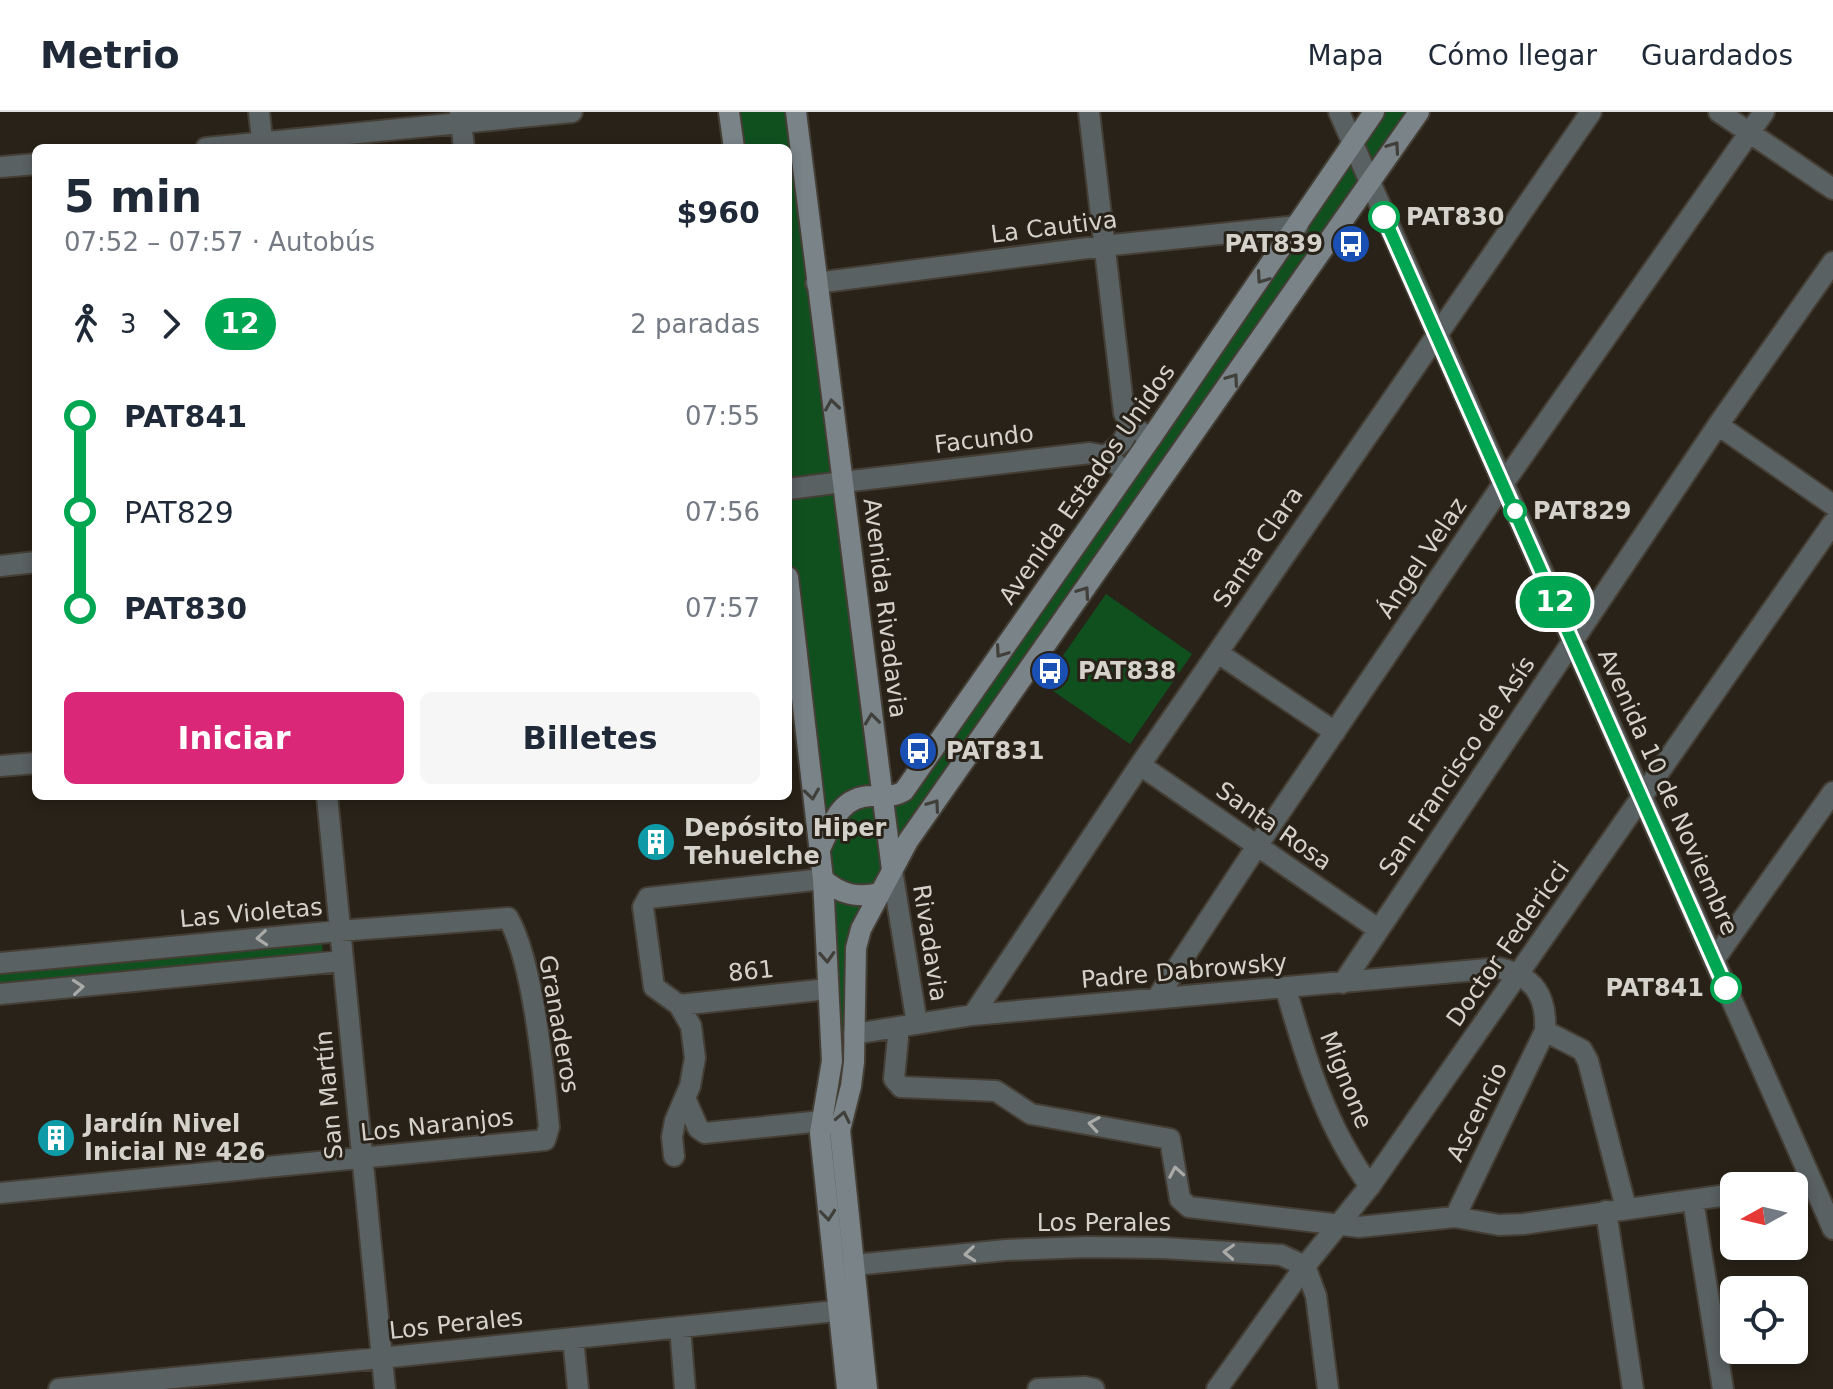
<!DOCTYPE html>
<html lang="es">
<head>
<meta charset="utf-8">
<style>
  :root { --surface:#fff; --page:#f6f6f7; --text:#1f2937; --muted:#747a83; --line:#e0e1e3; --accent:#db2777 }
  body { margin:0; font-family:"DejaVu Sans",sans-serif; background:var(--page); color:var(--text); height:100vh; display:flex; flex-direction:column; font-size:30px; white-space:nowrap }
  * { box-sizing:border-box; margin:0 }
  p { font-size:26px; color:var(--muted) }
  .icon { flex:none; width:44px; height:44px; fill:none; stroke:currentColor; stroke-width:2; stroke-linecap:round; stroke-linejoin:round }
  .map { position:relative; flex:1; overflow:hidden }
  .details { position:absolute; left:32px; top:32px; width:760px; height:656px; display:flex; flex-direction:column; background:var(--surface); border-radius:12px; box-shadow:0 4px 12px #0003 }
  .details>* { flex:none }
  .badge { padding:0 16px; border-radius:26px; font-size:28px; line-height:52px }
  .needle { width:52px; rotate:262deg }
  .tools { position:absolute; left:1720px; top:1060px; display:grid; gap:16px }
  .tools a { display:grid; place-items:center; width:88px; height:88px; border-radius:12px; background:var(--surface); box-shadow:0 4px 12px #0003; font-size:40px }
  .map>.badge { position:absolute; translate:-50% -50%; box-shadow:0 0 0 4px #fff }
  .legs { display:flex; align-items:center; gap:12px; height:88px; padding:0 32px; font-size:26px }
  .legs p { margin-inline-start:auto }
  .head { display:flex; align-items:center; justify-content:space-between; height:136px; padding:0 32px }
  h1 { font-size:44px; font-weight:800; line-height:60px }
  .button { display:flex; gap:16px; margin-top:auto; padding:16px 32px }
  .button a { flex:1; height:92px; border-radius:12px; background:var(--accent); color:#fff; font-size:32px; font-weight:800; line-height:92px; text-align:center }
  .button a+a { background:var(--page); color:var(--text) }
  ul { padding:0 32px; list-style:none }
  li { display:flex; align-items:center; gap:28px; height:96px; font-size:30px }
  li i { display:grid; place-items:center; width:12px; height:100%; margin:0 10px; background:currentColor }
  li i::after { content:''; width:20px; height:20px; margin:-10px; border:6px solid; border-radius:50%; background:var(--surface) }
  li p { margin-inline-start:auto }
  li:first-child i { background:linear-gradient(#0000 50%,currentColor 0) }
  li:last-child i { background:linear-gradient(currentColor 50%,#0000 0) }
  header { display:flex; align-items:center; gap:48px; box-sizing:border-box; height:112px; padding:0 40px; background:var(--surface); border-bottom:2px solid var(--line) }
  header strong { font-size:38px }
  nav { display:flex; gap:44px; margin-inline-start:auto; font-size:28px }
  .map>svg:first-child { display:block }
</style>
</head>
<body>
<header>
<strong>Metrio</strong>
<nav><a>Mapa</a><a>Cómo llegar</a><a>Guardados</a></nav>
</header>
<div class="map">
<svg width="1833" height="1277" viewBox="0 0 1833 1277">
  <rect width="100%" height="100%" fill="#282218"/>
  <path fill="#10501f" d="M729 0H796L882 684H897L1374 0H1419L908 729 861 817 841 1005 867 1277H847L821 1036 832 949 788 465V36H734Z
    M1106 482 1192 542 1130 632 1043 572Z
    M321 824 323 842 0 876V856Z"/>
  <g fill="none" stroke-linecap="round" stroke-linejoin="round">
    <defs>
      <path id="minor" d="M259 0 263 36
        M460 0 464 36
        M1089 0 1124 301 1131 314 1151 326
        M1719 0 1833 77
        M206 36 572 0
        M0 55 36 52
        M816 171 1103 134 1298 114
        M1718 313 1833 393
        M1106 344 1122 330 1131 314
        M843 370 1090 341 1106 344 1126 360
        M1218 541 1335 620
        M1140 653 1378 817
        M0 654 36 651
        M327 684 385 1277
        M892 758 917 912
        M1714 848 1833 680
        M0 851 339 819 508 806C533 848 544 964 549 1015L545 1028 0 1081
        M1343 871 1718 313 1833 150
        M1286 877C1305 945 1327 1017 1370 1074
        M0 882 342 849
        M1157 886 1257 734 1503 372 1764 0
        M679 893 828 877
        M973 903 1140 653 1591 0
        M899 915 894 967 901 975 996 979 1031 1002 1170 1027 1180 1087 1189 1095 1359 1115 1455 1105 1499 1113 1523 1112 1734 1082
        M854 922 973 903 1499 856C1534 864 1547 884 1545 919L1582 938 1588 949 1626 1096
        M685 986 698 1016 705 1021 822 1009
        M674 1044 672 1025 675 1009 690 974 695 946 691 914 679 893 654 875 643 795 648 786 823 767
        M1786 1074 1812 1070
        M1693 1088 1723 1277
        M1606 1099 1633 1277
        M1455 1105 1545 919
        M854 1153 1006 1138 1086 1135 1162 1136 1281 1143 1305 1154 1316 1184 1328 1277
        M680 1215 685 1277
        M573 1226 578 1277
        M59 1277 381 1246 855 1197
        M1038 1277 1085 1275 1094 1277"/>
      <path id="tertiary" d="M1339 0 1833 1117
        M788 377 843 370
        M0 454 36 450
        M1217 1277 1305 1154 1370 1074 1833 411"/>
      <path id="secondary" d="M729 0 734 36
        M796 0 892 758
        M788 465 823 767 832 949 820 1021 847 1277
        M820 737C832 712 840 684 872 684 884 684 895 685 904 679L1151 326 1374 0
        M823 767C841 783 857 786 880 781
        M867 1277 840 1018 851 974 854 950 856 836 861 817 908 729 1419 0"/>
    </defs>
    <use href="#minor" stroke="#443e35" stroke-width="24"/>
    <use href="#tertiary" stroke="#443e35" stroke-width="24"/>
    <use href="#secondary" stroke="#443e35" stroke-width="24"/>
    <use href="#minor" stroke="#5a6163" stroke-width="20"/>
    <use href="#tertiary" stroke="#5a6163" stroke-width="20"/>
    <use href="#secondary" stroke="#798388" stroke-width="20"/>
  </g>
  <defs><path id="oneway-chevron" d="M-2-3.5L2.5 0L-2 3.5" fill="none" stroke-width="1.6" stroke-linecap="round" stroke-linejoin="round" transform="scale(2)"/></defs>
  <g stroke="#403f3a">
    <use href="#oneway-chevron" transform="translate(1394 35) rotate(-55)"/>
    <use href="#oneway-chevron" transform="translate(1262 166) rotate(125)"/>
    <use href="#oneway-chevron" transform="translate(1233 267) rotate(-55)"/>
    <use href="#oneway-chevron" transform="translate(832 293) rotate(-98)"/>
    <use href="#oneway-chevron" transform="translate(1084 480) rotate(-55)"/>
    <use href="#oneway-chevron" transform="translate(1001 540) rotate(125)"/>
    <use href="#oneway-chevron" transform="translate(872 607) rotate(-97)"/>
    <use href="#oneway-chevron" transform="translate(812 682) rotate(82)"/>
    <use href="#oneway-chevron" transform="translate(934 693) rotate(-55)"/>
    <use href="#oneway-chevron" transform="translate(827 845) rotate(87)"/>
    <use href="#oneway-chevron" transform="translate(843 1005) rotate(-78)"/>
    <use href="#oneway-chevron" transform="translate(828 1103) rotate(84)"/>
  </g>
  <g stroke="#aaaaa7">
    <use href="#oneway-chevron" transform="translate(262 826) rotate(175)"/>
    <use href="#oneway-chevron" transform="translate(78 875) rotate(-5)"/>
    <use href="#oneway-chevron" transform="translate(1094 1012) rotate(-171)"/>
    <use href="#oneway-chevron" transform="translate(1176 1060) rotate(-100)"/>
    <use href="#oneway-chevron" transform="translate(1229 1140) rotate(-177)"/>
    <use href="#oneway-chevron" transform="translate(970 1142) rotate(174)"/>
  </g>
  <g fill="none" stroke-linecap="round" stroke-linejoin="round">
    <defs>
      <path id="line-1" d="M1384 105 1726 876"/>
    </defs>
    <use href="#line-1" stroke="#fff" stroke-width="18"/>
    <use href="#line-1" stroke="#00a651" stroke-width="12"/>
  </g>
  <defs>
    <symbol id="bus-disc" viewBox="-11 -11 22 22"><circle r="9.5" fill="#1a4fb4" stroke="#282218"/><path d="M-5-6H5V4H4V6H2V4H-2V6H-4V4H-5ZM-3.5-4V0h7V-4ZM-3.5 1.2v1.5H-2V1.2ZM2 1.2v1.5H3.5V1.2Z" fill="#fff"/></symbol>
    <symbol id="building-disc" viewBox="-11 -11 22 22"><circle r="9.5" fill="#0f9aa8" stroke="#282218"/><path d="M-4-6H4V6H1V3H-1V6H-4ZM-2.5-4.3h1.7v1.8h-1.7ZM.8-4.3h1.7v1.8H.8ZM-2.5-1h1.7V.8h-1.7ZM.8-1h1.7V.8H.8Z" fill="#fff"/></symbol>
  </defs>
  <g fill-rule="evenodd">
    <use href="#bus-disc" x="1329" y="110" width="44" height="44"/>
    <use href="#bus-disc" x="1028" y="537" width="44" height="44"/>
    <use href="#bus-disc" x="896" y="617" width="44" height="44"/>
    <use href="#building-disc" x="634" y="708" width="44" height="44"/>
    <use href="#building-disc" x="34" y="1004" width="44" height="44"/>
  </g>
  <g fill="#fff" stroke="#00a651" stroke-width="4">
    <circle cx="1384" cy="105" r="14"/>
    <circle cx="1515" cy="399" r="10"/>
    <circle cx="1726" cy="876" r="14"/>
  </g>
  <g text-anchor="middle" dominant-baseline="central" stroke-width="6" stroke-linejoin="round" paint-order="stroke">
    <g font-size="24" font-weight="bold" fill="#d5d2cb" stroke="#282218" text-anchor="start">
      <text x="1406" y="105">PAT830</text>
      <text x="1533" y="399">PAT829</text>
      <text x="1704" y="876" text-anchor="end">PAT841</text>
    </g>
    <g font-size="24" fill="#d5d2cb" stroke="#282218">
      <text transform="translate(1054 115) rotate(-7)">La Cautiva</text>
      <text transform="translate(984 327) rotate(-7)">Facundo</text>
      <text transform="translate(1087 372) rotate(-55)">Avenida Estados Unidos</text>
      <text transform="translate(1258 435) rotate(-56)">Santa Clara</text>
      <text transform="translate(1422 446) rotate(-56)">Ángel Velaz</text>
      <text transform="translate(885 496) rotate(83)">Avenida Rivadavia</text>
      <text transform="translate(1457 654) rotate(-56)">San Francisco de Asís</text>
      <text transform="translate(1668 680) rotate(66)">Avenida 10 de Noviembre</text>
      <text transform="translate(1274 714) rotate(35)">Santa Rosa</text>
      <text transform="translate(251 801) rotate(-5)">Las Violetas</text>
      <text transform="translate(930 831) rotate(81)">Rivadavia</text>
      <text transform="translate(1508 832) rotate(-55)">Doctor Federicci</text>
      <text transform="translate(751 859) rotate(-6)">861</text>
      <text transform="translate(1184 859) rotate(-5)">Padre Dabrowsky</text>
      <text transform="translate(559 912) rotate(80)">Granaderos</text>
      <text transform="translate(1346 968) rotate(68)">Mignone</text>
      <text transform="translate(329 983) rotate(-95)">San Martín</text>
      <text transform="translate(1477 1000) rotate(-64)">Ascencio</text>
      <text transform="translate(437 1013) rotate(-6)">Los Naranjos</text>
      <text x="1104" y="1111">Los Perales</text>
      <text transform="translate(456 1212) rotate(-6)">Los Perales</text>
    </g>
    <g font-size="24" font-weight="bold" fill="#d5d2cb" stroke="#282218" text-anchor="start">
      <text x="1323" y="132" text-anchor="end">PAT839</text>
      <text x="1078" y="559">PAT838</text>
      <text x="946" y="639">PAT831</text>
      <text x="684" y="716">Depósito Hiper<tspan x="684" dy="28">Tehuelche</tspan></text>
      <text x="84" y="1012">Jardín Nivel<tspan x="84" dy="28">Inicial Nº 426</tspan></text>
    </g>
  </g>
</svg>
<div class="tools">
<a><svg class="needle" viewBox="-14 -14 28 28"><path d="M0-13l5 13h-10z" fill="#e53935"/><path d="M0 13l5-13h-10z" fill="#747a83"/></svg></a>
<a><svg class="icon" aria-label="locate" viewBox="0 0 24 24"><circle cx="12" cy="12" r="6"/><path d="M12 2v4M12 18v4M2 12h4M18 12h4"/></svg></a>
</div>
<b class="badge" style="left:1555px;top:490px;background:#00a651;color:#fff">12</b>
<section class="details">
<div class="head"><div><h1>5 min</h1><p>07:52 – 07:57 · Autobús</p></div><b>$960</b></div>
<div class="legs"><svg class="icon" aria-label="walk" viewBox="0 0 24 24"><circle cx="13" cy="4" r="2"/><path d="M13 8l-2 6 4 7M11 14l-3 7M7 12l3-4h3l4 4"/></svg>3<svg class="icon" aria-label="forward" viewBox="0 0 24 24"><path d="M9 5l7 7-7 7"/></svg><b class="badge" style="background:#00a651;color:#fff">12</b><p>2 paradas</p></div>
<ul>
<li><i style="color:#00a651"></i><b>PAT841</b><p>07:55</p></li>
<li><i style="color:#00a651"></i><span>PAT829</span><p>07:56</p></li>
<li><i style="color:#00a651"></i><b>PAT830</b><p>07:57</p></li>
</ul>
<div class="button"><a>Iniciar</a><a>Billetes</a></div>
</section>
</div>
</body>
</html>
